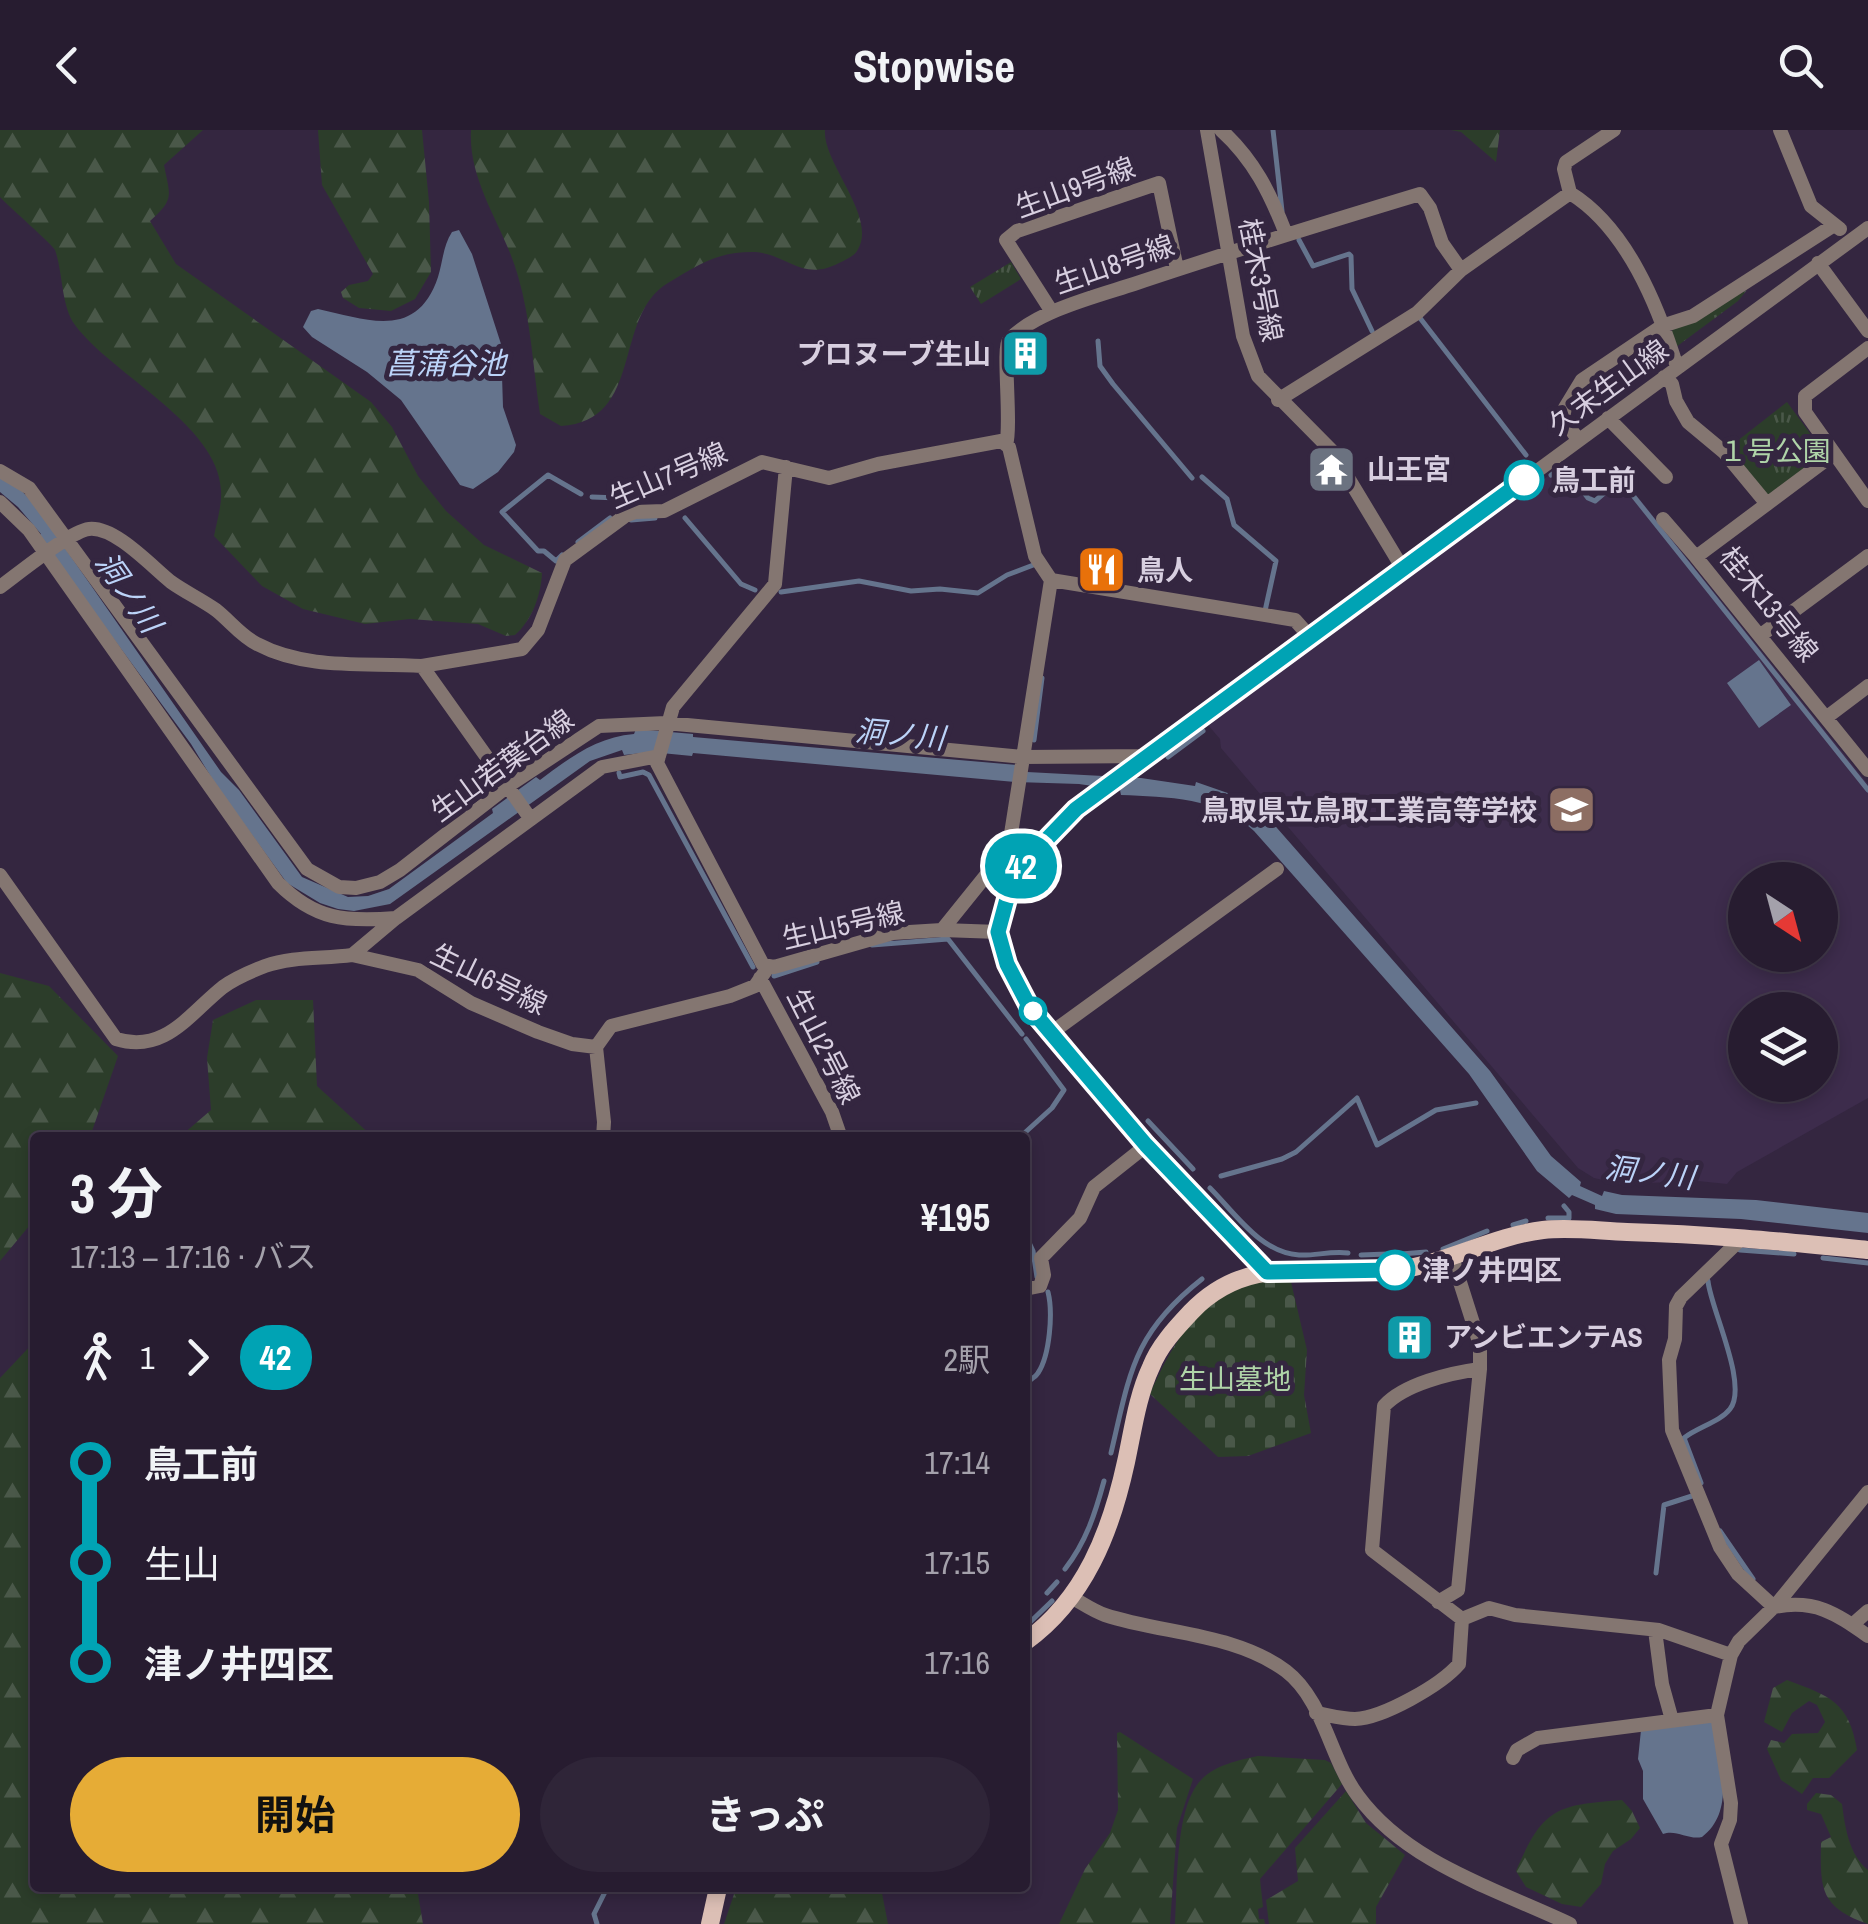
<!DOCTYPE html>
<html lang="ja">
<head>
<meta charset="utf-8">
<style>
  :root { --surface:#271c30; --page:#2f2538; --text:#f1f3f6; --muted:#a4a1ab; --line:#433a4c; --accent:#e6ac36 }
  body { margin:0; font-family:"Archivo Narrow","Noto Sans JP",sans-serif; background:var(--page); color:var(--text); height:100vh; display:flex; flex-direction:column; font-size:38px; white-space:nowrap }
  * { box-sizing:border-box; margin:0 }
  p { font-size:32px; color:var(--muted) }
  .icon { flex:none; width:55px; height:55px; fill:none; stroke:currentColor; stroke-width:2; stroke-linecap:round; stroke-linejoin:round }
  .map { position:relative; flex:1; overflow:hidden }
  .panel { position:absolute; left:30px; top:1002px; width:1000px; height:760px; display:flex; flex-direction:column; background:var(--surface); border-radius:10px; box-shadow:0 5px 15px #0003,0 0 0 2px var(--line) }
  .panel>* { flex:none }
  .badge { padding:0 20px; border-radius:32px; font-size:35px; line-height:65px }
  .needle { width:65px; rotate:144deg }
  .buttons { position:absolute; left:1728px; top:732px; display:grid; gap:20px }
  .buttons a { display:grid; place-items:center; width:110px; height:110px; border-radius:50%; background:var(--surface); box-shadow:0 5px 15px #0003,0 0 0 2px var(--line); font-size:50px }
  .map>.badge { position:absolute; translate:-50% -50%; box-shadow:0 0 0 5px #fff }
  .legs { display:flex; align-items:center; gap:15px; height:110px; padding:0 40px; font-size:32px }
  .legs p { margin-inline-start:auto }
  .summary { display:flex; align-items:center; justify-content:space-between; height:170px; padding:0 40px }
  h1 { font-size:55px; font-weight:700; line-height:75px }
  .cta { display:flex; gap:20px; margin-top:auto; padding:20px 40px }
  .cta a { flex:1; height:115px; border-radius:60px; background:var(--accent); color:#111; font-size:40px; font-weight:700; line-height:115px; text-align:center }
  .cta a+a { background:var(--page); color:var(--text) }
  ul { padding:0 40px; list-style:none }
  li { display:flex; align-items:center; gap:35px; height:100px; font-size:38px }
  li i { display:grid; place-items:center; width:15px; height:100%; margin:0 12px; background:currentColor }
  li i::after { content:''; width:25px; height:25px; margin:-12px; border:8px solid; border-radius:50%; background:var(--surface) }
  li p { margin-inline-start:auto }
  li:first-child i { background:linear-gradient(#0000 50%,currentColor 0) }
  li:last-child i { background:linear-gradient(currentColor 50%,#0000 0) }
  header { display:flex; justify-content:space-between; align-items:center; height:130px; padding:0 40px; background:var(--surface); font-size:45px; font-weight:700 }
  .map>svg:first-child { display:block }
</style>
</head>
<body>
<header><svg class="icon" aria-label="back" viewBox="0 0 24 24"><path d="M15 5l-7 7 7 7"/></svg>Stopwise<svg class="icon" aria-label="search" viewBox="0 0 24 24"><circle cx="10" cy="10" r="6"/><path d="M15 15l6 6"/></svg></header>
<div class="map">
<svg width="1868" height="1794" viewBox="0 0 1868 1794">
  <defs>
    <pattern id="forest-firs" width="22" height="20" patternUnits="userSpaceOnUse" patternTransform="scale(2.5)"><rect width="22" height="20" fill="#2c3d2a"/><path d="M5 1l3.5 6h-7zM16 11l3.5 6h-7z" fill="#4a5849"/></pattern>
    <pattern id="cemetery-stones" width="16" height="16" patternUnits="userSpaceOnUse" patternTransform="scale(2.5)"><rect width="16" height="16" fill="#2c3d2a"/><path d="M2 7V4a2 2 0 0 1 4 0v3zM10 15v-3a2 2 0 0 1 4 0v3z" fill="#4a5849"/></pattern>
    <pattern id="park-tufts" width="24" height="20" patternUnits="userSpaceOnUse" patternTransform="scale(2.5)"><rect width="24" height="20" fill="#2c3d2a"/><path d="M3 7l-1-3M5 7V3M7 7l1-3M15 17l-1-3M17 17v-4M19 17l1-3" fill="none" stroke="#4a5849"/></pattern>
  </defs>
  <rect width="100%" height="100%" fill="#342640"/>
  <path fill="#3d2c4c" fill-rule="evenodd" d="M1559 338H1567L1594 369 1617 350 1625 351 1868 654V968L1737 1042 1727 1054 1698 1051 1621 1054 1594 1048 1578 1038 1221 618 1220 609 1208 595ZM1745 750H1820V825H1745ZM1745 880H1820V955H1745Z"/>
  <path fill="url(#forest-firs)" d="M0 0H203L164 35C170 66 175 69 150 91L176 134 371 272 392 297 418 346 446 381 484 415 542 443C541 465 532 490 515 505L506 506 478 494 410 489 365 494 303 479 262 456 214 406C217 391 222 375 221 360 218 294 112 245 75 195 61 176 63 142 55 120 53 115 9 77 0 67Z
    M318 0H422L429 72 431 142 415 169 391 181 359 178 343 168 341 162 349 155 368 151 373 144 322 55Z
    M471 0H825C822 33 879 88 857 121 853 127 845 130 839 133 801 153 786 122 752 122 716 122 698 135 668 153 612 186 645 291 561 296L540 284C533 239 531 190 518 146 504 96 468 53 471 0Z
    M1451 0H1500L1496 32 1461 2Z
    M0 843 49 856 118 926 90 1007 35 1008V1089L0 1131Z
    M256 870H313L317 956 373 1007H173L182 1005 211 980 207 928 213 890Z
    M35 1211V1758H417L423 1794H0V1248Z
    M1787 1550C1830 1566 1849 1572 1857 1620L1829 1648H1813L1802 1664 1781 1650 1767 1619 1771 1610 1784 1613 1792 1604 1818 1603 1825 1592 1817 1575 1809 1571 1792 1583 1782 1602 1764 1592 1773 1558Z
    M1120 1602 1193 1649 1177 1698 1170 1794H1059L1085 1739 1110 1703 1118 1680 1117 1603Z
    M1258 1626 1325 1630 1331 1633 1342 1654 1260 1749 1263 1777 1258 1779 1259 1789H1264L1265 1794H1175C1178 1756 1174 1679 1201 1650 1215 1635 1239 1630 1258 1626Z
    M1346 1661 1366 1693 1405 1725 1376 1777V1794H1269L1266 1770 1298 1751 1295 1718Z
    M1816 1663 1831 1665 1842 1674C1845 1697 1849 1725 1868 1740V1794C1820 1777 1820 1759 1821 1712L1831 1707 1821 1684 1807 1680V1674Z
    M1622 1670 1632 1681 1640 1698 1631 1709 1613 1721 1605 1734 1601 1754 1581 1777 1562 1774 1526 1757 1516 1741C1543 1678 1556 1675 1622 1670Z
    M736 1758H881L888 1794H724Z"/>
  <path fill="url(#cemetery-stones)" d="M1280 1146 1291 1152 1307 1220 1304 1265 1311 1303 1248 1326 1218 1327 1150 1264C1181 1196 1205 1161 1280 1146Z"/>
  <path fill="url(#park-tufts)" d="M1011 132 1021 149 981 174 970 157Z
    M1747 160 1738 171 1676 217 1671 203 1674 197Z
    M1787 272 1820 317 1819 328 1765 367 1727 319Z"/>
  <path fill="#65748d" d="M459 100 472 124 501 214 503 277 516 315 514 322 498 342 473 359 460 355 401 270 367 242 312 207 303 197 311 181 318 179C368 190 417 210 438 147 443 131 443 116 452 102Z
    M0 346 20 359 35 375 221 642 239 660 302 747 348 767 368 766 389 759 493 683 492 679 536 647 540 650C569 628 597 607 634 604L636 599 693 604V607L1017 635 1027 642 1141 648 1195 656 1196 652 1245 669 1263 682 1490 941 1551 1026 1581 1052 1580 1056 1602 1066 1604 1061 1622 1065 1756 1070 1868 1083V1103L1741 1089 1616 1084 1595 1079V1075L1572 1065 1569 1068 1537 1041 1469 944 1254 701C1219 667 1167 667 1121 665L1120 660 1079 654 1015 652 693 623 692 626 651 622 624 625 622 620 590 631 390 774 354 781 338 779 320 773 287 753 219 660 191 614 38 406 41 404 18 377 0 362Z
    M1759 530 1791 575 1759 598 1727 553Z
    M1715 1590C1719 1628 1737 1681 1702 1707 1688 1710 1676 1699 1663 1704L1643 1669V1641L1638 1629 1641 1600Z"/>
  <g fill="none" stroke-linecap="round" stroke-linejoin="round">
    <path stroke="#65748d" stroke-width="5" d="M1273 0 1282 81
      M1299 110 1313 136 1349 124 1351 126 1352 159 1372 201
      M1420 188 1526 325
      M1098 211 1100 236 1113 254 1192 348
      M1551 345 1560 339 1567 340 1588 368 1595 371 1617 352 1623 353 1868 660
      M1202 347 1227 369 1234 395 1276 431 1265 481
      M592 367 619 368 635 377
      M502 382 538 421H544L556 431 562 425
      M502 382 548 345 581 364
      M685 388 741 454 755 460
      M631 390 655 388
      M578 412 610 388
      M781 462 859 451 911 461 940 459 978 463 1007 445 1036 434
      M1034 610 1042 548
      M1168 627 1203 601
      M619 643 620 647 643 642 649 645 753 837
      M872 815 948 809 1022 904
      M774 846 817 832
      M1148 991 1193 1039
      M1019 1008 1052 978 1064 960 1026 909
      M1221 1046 1282 1029 1296 1022 1357 968 1377 1015 1436 980 1476 973
      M1210 1058C1235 1083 1261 1123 1299 1125 1315 1126 1329 1121 1348 1123
      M1548 1088H1569V1082L1564 1076
      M1513 1095 1526 1091
      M1025 1104 1033 1121 1037 1147
      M1443 1119 1487 1101
      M1740 1120 1794 1124
      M1401 1124 1426 1122
      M1361 1125 1387 1124
      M1823 1128 1868 1133
      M1025 1254C1029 1250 1035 1248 1038 1243 1050 1225 1053 1182 1048 1162
      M1111 1323C1130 1243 1133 1203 1202 1149
      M1701 1353 1684 1308C1698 1297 1720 1292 1730 1279 1749 1255 1710 1177 1708 1151
      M1720 1401 1753 1449
      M1065 1439C1086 1412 1095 1384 1104 1351
      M1656 1443 1664 1375 1692 1366
      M1047 1463 1057 1452
      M1025 1497 1052 1471
      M597 1794 594 1784 607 1758"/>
    <path stroke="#847671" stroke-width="14" d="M1207 0 1243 206 1258 246 1332 321 1403 439
      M1221 0C1254 30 1270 63 1286 104
      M1614 0 1566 32 1564 39 1570 63C1627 98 1658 176 1677 237
      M1780 0 1811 76 1840 99
      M1818 133 1868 201
      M1052 182 1006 110 1017 101 1159 53 1177 139
      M1868 218 1805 266V282L1868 371
      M1664 247 1672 254 1676 271 1688 292 1724 322 1767 374
      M1278 270 1417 183 1461 140
      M1608 288 1666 347
      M1578 310 1563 287 1565 278 1582 250 1662 196 1693 186 1834 95
      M1006 315C1012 295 1002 217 1009 210 1036 181 1097 166 1134 154 1229 122 1324 93 1420 64L1430 78 1442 113 1461 140 1570 63
      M1834 324 1696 427 1868 640
      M786 337 775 454 673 577 657 633 763 835 774 837 893 803 942 800 996 733 1010 710 1051 450
      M0 341 29 358 307 739 339 757 356 758 380 752 400 740 508 656 599 596 666 593 1023 627 1149 626
      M0 372 29 400 278 753C315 790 345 792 396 788
      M1663 389 1696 427
      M0 457C18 444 70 401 89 399 115 396 152 437 171 452 185 462 202 470 216 480 230 491 241 506 257 514 308 541 368 532 422 536
      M1761 505 1868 426
      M1827 587 1868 556
      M659 626 602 637 396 788 352 825 418 840 471 873 538 902 572 914 596 917 611 896 730 866 755 856 769 836
      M530 688 422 536 522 519 538 500 565 430 625 386 635 382 664 381 762 332 829 348 878 334 1001 311 1009 317 1035 426 1051 450 1295 490 1311 508
      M0 745 116 909C165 924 189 884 223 857 234 849 252 841 265 836 293 826 323 829 352 825
      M942 800 999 802
      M760 848 832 982 841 1008
      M1051 903 1277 739
      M596 917 604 992 603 1008
      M1742 1108 1681 1167 1676 1176 1675 1209 1669 1230 1672 1300 1720 1417 1738 1444 1774 1477C1815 1469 1835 1483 1868 1506
      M1452 1127 1480 1215V1239C1450 1243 1404 1254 1384 1276L1372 1420 1462 1489 1489 1478 1515 1485 1659 1500 1731 1525
      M1267 1142 1147 1015 1078 935 1030 878 1007 834 999 802 1008 765 1021 736 1077 679 1868 98
      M1025 1159 1040 1156 1044 1145 1041 1128 1080 1088 1094 1057 1147 1015
      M1071 1467C1082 1473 1093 1481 1105 1485 1163 1504 1235 1503 1286 1541 1324 1570 1330 1629 1358 1666 1407 1733 1496 1759 1570 1794
      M1438 1472 1458 1460 1480 1239
      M1852 1495 1868 1481
      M1655 1500 1662 1554 1672 1590
      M1316 1583C1328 1585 1342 1589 1355 1589 1383 1588 1441 1555 1459 1534L1462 1489
      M1513 1628 1517 1620 1538 1608 1717 1585
      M1741 1794 1721 1714 1730 1690 1731 1673 1717 1585 1731 1525 1739 1511 1776 1475 1868 1362"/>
    <path stroke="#dcbfb5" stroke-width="18" d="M1025 1512C1085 1469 1111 1401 1126 1332 1133 1300 1137 1267 1151 1237 1159 1216 1176 1198 1191 1182 1252 1118 1321 1150 1398 1140 1448 1133 1493 1106 1543 1100 1571 1097 1599 1101 1627 1102 1708 1104 1787 1112 1868 1120
      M710 1794 718 1758"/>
  </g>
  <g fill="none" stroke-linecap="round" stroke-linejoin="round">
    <defs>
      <path id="line-1" d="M1395 1140 1267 1142 1146 1015 1078 935 1030 878 1007 834 998 802 1008 765 1021 736 1076 679 1524 350"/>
    </defs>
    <use href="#line-1" stroke="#fff" stroke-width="22"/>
    <use href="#line-1" stroke="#00a3b4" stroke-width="15"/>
  </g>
  <defs>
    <symbol id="building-square" viewBox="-11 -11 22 22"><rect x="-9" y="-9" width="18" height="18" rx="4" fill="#0f9aa8" stroke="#342640"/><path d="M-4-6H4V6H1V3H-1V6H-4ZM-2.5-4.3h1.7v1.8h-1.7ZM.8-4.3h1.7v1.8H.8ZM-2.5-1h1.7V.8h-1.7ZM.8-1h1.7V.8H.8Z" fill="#fff"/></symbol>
    <symbol id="temple-square" viewBox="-11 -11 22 22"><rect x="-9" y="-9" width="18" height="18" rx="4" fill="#6b7280" stroke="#342640"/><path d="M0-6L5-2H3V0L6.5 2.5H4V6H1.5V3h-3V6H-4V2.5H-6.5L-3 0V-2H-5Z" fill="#fff"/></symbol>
    <symbol id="restaurant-square" viewBox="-11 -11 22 22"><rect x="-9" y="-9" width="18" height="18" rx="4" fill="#e8710a" stroke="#342640"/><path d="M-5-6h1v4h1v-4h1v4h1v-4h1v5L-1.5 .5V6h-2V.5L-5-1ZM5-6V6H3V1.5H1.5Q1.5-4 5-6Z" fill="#fff"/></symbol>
    <symbol id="school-square" viewBox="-11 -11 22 22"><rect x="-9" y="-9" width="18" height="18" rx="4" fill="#8d6e63" stroke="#342640"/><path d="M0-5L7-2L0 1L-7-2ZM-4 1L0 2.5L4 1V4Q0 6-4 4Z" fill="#fff"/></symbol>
  </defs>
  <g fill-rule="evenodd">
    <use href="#building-square" x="998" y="196" width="55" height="55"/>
    <use href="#temple-square" x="1304" y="312" width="55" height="55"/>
    <use href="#restaurant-square" x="1074" y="412" width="55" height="55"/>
    <use href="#school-square" x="1544" y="652" width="55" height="55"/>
    <use href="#building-square" x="1382" y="1180" width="55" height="55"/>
  </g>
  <g fill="#fff" stroke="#00a3b4" stroke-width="5">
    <circle cx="1524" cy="350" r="18"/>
    <circle cx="1033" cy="881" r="12"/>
    <circle cx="1395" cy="1140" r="18"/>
  </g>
  <g text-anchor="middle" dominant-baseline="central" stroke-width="10" stroke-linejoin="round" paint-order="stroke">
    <g font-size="28" fill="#d8cfe0" stroke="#342640">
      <text transform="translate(1075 57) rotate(-20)">生山9号線</text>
      <text transform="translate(1114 134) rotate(-19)">生山8号線</text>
      <text transform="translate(1261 150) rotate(79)">桂木3号線</text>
      <text transform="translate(1608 257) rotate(-36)">久末生山線</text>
      <text transform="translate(668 345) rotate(-23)">生山7号線</text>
      <text transform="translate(1769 474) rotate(51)">桂木13号線</text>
      <text transform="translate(502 635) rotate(-36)">生山若葉台線</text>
      <text transform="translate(843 795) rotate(-13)">生山5号線</text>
      <text transform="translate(489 849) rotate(26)">生山6号線</text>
      <text transform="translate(824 916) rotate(63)">生山2号線</text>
    </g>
    <g font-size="28" font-weight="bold" fill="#d8cfe0" stroke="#342640" text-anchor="start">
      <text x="991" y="224" text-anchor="end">プロヌーブ生山</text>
      <text x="1367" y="339">山王宮</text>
      <text x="1137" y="440">鳥人</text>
      <text x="1537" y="680" text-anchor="end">鳥取県立鳥取工業高等学校</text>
      <text x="1444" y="1207">アンビエンテAS</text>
    </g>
    <g font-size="28" fill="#afd4a8" stroke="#342640">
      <text x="1775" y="321">１号公園</text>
      <text x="1235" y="1249">生山墓地</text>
    </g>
    <g font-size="28" font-weight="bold" fill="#d8cfe0" stroke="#342640" text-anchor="start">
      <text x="1552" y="350">鳥工前</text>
      <text x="1422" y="1140">津ノ井四区</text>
    </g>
    <g font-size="30" font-style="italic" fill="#bbd3f8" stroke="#342640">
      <text x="446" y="233">菖蒲谷池</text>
      <text transform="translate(129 462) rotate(55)">洞ノ川</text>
      <text transform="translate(900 604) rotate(5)">洞ノ川</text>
      <text transform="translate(1650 1042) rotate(7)">洞ノ川</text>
    </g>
  </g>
</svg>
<div class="buttons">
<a><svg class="needle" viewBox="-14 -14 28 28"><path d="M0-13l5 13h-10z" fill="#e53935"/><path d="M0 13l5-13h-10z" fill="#a4a1ab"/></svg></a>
<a><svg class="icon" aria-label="layers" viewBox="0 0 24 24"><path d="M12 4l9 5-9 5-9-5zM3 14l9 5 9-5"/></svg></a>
</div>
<b class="badge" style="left:1021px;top:736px;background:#00a3b4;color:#fff">42</b>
<section class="panel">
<div class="summary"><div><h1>3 分</h1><p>17:13 – 17:16 · バス</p></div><b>¥195</b></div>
<div class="legs"><svg class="icon" aria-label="walk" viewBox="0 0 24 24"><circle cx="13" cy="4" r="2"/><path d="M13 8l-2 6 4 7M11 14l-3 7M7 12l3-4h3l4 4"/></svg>1<svg class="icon" aria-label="forward" viewBox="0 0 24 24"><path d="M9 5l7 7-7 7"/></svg><b class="badge" style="background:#00a3b4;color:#fff">42</b><p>2駅</p></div>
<ul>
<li><i style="color:#00a3b4"></i><b>鳥工前</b><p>17:14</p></li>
<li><i style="color:#00a3b4"></i><span>生山</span><p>17:15</p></li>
<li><i style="color:#00a3b4"></i><b>津ノ井四区</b><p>17:16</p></li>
</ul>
<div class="cta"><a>開始</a><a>きっぷ</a></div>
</section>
</div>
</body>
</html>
